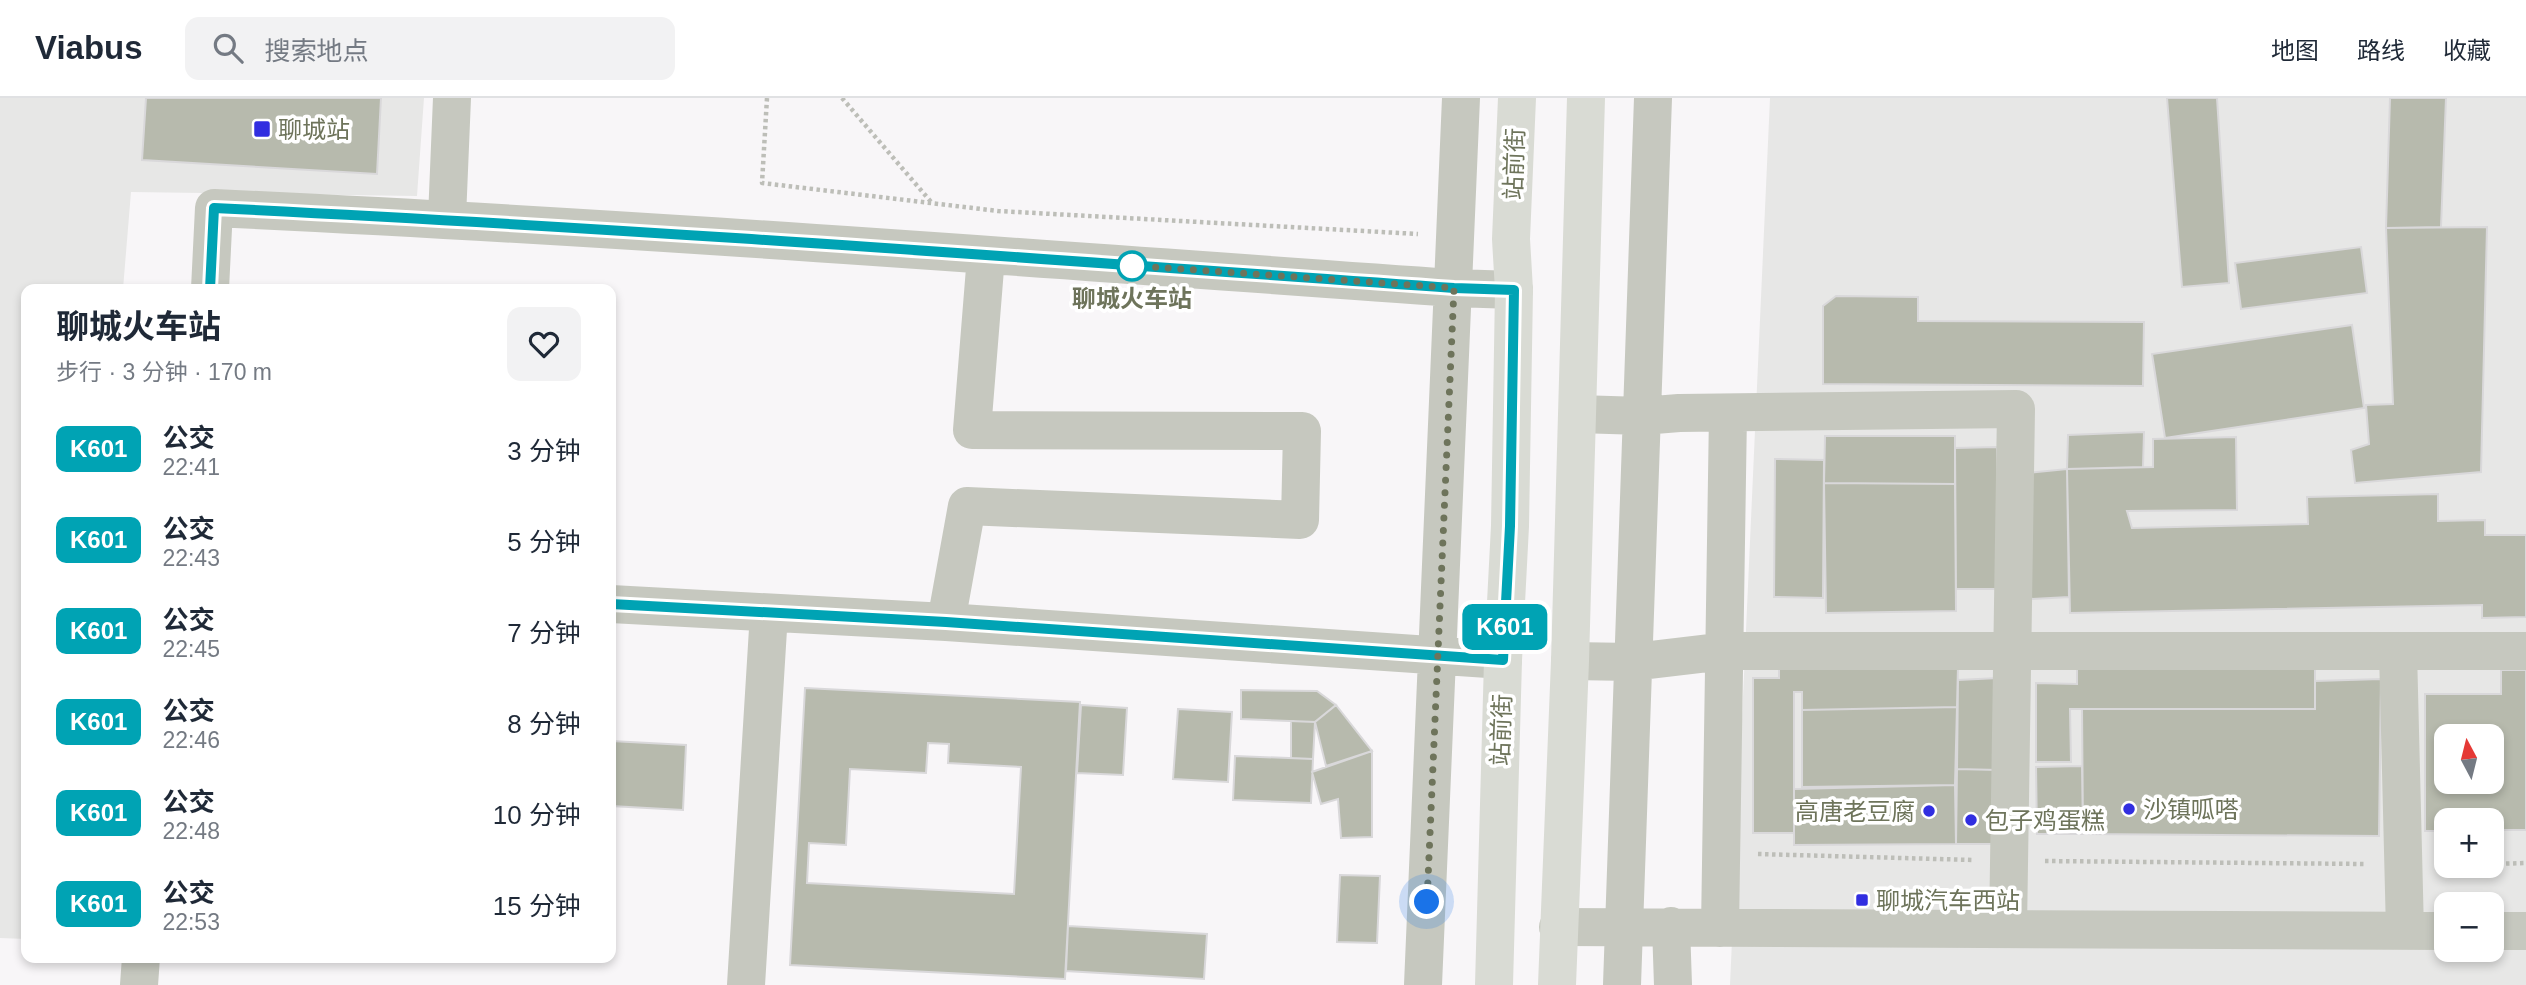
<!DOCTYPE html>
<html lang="zh">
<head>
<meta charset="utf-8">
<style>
  :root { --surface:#fff; --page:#f2f2f3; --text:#1f2937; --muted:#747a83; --line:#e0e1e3 }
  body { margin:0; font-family:Arial,"Noto Sans SC",sans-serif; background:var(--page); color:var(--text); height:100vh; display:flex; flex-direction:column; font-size:26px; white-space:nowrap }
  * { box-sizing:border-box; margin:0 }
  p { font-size:23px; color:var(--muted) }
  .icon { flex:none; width:38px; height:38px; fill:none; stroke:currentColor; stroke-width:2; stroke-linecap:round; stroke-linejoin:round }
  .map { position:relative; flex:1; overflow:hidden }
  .details { position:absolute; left:21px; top:186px; width:595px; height:679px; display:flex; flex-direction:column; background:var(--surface); border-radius:14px; box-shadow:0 4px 10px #0003 }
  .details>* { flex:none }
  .badge { padding:0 14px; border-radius:10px; font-size:24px; line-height:46px }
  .needle { width:46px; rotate:353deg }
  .fabs { position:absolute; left:2434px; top:626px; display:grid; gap:14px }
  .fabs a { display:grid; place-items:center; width:70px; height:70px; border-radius:14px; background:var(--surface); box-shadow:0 4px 10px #0003; font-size:35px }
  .you { position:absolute; width:35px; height:35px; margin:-18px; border:5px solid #fff; border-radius:50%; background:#1a73e8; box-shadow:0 0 0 10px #1a73e833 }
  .map>.badge { position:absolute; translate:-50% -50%; box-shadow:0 0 0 4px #fff }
  .round { display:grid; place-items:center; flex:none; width:74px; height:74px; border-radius:14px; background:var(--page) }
  .headline { display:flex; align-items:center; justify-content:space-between; height:119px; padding:0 35px }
  h1 { font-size:33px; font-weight:700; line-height:52px }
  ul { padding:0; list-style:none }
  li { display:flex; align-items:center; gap:21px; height:91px; padding:0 35px }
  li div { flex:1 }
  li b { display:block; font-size:26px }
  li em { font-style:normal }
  li .badge { min-width:77px; font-weight:700; text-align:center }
  header { display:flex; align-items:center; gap:42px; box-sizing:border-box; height:98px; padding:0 35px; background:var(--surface); border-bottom:2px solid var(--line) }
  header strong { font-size:33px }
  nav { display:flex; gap:38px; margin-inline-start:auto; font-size:24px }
  .search { width:490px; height:63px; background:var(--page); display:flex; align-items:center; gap:18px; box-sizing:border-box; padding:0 24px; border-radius:14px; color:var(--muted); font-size:26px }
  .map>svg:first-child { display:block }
</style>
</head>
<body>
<header>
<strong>Viabus</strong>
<div class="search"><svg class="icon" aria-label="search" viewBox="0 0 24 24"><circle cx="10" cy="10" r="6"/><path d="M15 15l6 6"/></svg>搜索地点</div>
<nav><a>地图</a><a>路线</a><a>收藏</a></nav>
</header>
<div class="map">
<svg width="2526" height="887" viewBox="0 0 2526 887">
  <rect width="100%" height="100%" fill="#f8f6f8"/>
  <path fill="#e7e7e6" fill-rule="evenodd" d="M0 0H424L417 98 131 94 123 191H26V841L0 840Z
    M1770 0H2526V887H1730ZM2446 639H2492V684H2446ZM2446 723H2492V768H2446ZM2446 807H2492V852H2446Z"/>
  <path fill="#b7baad" stroke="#d9d8da" stroke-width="2" fill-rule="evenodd" d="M146 0H381L377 76 142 62Z
    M2167 0H2217L2229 185 2182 189Z
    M2390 0H2446L2441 129 2386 130Z
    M2487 129 2481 374 2355 385 2351 352 2369 346 2366 307 2393 306 2386 130Z
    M2361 149 2367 195 2241 211 2235 165Z
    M1836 198 1918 199V223L2144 224 2143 288 1823 286V208Z
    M2352 227 2364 310 2165 340 2152 256Z
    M2144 334 2143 369 2067 371 2068 337Z
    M1825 338H1955V386L1824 385Z
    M2236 339 2237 412 2127 413 2132 430 2308 426 2307 399 2438 396V423L2485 422V437H2526V519L2482 520V507L2070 515 2067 371 2153 369V341Z
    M1997 349 1999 491H1956L1955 350Z
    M1775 361 1824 362 1823 500 1774 499Z
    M2067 371 2069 499 2030 501 2026 375Z
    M1824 385 1955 386 1956 513 1826 515Z
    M2315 561V611H2070L2071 664H2036V585L2077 586V562Z
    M1958 568 1957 609 1802 612V594H1794V735H1753V580H1779V571Z
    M2501 572H2526V732H2492V723H2446V733H2425V596H2501ZM2446 639H2492V684H2446Z
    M1998 580 1997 672 1957 671 1958 582Z
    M2381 581 2379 738 2083 736 2082 611H2315V583Z
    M805 590 1080 604 1065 881 790 867ZM928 645 949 646 948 665 1021 669 1014 796 807 785 809 745 846 747 850 671 926 675Z
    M1241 592 1317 593 1336 607 1315 624 1241 621Z
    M1081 607 1127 610 1123 677 1077 675Z
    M1336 607 1372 653 1326 668 1315 624Z
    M1957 609 1955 687 1802 689V612Z
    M1178 611 1232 614 1228 684 1173 681Z
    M1291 623 1315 624 1313 661 1291 660Z
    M611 643 686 647 683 712 611 708Z
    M1372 653V739L1341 740 1338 701 1321 706 1312 674Z
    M1235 658 1313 661 1311 705 1233 702Z
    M2082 668 2083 736H2037L2036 669Z
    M1957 671 1997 672 1998 746H1956Z
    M1955 687 1956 746 1794 747V691Z
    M1340 777 1380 778 1377 845 1337 844Z
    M1068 828 1207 836 1204 881 1066 873Z"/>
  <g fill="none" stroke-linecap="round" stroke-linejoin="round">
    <path stroke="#bdbeb8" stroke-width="4.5" stroke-dasharray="3.5 3.5" stroke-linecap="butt" d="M767 0 762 85 998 113 1418 136
      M842 0 932 105
      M1758 756 1973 762
      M2045 763 2365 766
      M2492 766 2526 765"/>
    <path stroke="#c6c8bf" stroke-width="38" d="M447 120 452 0
      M210 191 214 110C628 129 1041 161 1454 190L1514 192
      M1578 316 1642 318 1679 315 2016 311 2008 831
      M611 506 946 524 1503 562
      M946 524 967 408 1300 422 1302 333 972 332 986 158
      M2398 553 2405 833
      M1570 563 1633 564 1726 553H2526
      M1671 828 1673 887
      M1558 829 2446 833
      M1720 830 1728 315
      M2492 833H2526
      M139 887 141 859
      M746 887 769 515
      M1423 887 1461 0
      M1622 887 1653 0"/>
    <path stroke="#d9dbd4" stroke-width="38" d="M1494 887 1503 562 1510 428 1514 192 1511 141 1517 0
      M1557 887 1570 563 1586 0"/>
  </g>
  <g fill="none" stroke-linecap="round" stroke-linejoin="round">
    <defs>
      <path id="line" d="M210 191 214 110C628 130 1041 161 1454 190L1514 192 1510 428 1503 562 946 524 611 506"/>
    </defs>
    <use href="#line" stroke="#fff" stroke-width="16"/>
    <use href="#line" stroke="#00a3b4" stroke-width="10"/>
    <path stroke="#6e745b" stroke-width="7" stroke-dasharray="0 12.6" d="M1132 168 1125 167 1454 190 1427 804"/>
  </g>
  <g fill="#312ee0" stroke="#fff" stroke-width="2.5">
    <rect x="253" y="22" width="18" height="18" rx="3.5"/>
    <circle cx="2129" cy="711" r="7"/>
    <circle cx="1929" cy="713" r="7"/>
    <circle cx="1971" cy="722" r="7"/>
    <rect x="1855" y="795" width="14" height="14" rx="3.5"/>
  </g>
  <circle fill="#fff" stroke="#00a3b4" stroke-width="3.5" cx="1132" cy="168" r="14"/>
  <g text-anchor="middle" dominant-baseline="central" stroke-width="7" stroke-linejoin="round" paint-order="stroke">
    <g font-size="24" fill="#6e745b" stroke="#fff" text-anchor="start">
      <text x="278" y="31">聊城站</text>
      <text x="2143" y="711">沙镇呱嗒</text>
      <text x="1915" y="713" text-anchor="end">高唐老豆腐</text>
      <text x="1985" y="722">包子鸡蛋糕</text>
      <text x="1876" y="802">聊城汽车西站</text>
    </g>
    <g font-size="24" fill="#6e745b" stroke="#fff">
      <text transform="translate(1514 66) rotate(-88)">站前街</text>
      <text transform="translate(1501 632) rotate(-88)">站前街</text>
    </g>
    <g font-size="24" font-weight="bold" fill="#6e745b" stroke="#fff">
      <text x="1132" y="200">聊城火车站</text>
    </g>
  </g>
</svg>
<div class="fabs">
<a><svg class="needle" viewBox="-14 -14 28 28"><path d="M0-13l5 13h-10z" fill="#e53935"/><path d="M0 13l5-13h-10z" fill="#747a83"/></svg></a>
<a>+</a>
<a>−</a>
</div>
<div class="you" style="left:1427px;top:804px"></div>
<b class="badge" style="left:1505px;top:529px;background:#00a3b4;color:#fff">K601</b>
<section class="details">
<div class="headline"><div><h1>聊城火车站</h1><p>步行 · 3 分钟 · 170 m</p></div><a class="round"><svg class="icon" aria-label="heart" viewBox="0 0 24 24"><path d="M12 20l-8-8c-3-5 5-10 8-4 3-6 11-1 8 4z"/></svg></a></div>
<ul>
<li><span class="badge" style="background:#00a3b4;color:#fff">K601</span><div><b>公交</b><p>22:41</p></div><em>3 分钟</em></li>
<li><span class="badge" style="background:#00a3b4;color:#fff">K601</span><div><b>公交</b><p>22:43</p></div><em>5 分钟</em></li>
<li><span class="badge" style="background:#00a3b4;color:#fff">K601</span><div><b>公交</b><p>22:45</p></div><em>7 分钟</em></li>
<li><span class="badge" style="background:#00a3b4;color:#fff">K601</span><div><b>公交</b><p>22:46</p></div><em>8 分钟</em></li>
<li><span class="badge" style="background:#00a3b4;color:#fff">K601</span><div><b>公交</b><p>22:48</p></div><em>10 分钟</em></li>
<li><span class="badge" style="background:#00a3b4;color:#fff">K601</span><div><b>公交</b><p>22:53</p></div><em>15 分钟</em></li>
</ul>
</section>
</div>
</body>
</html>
